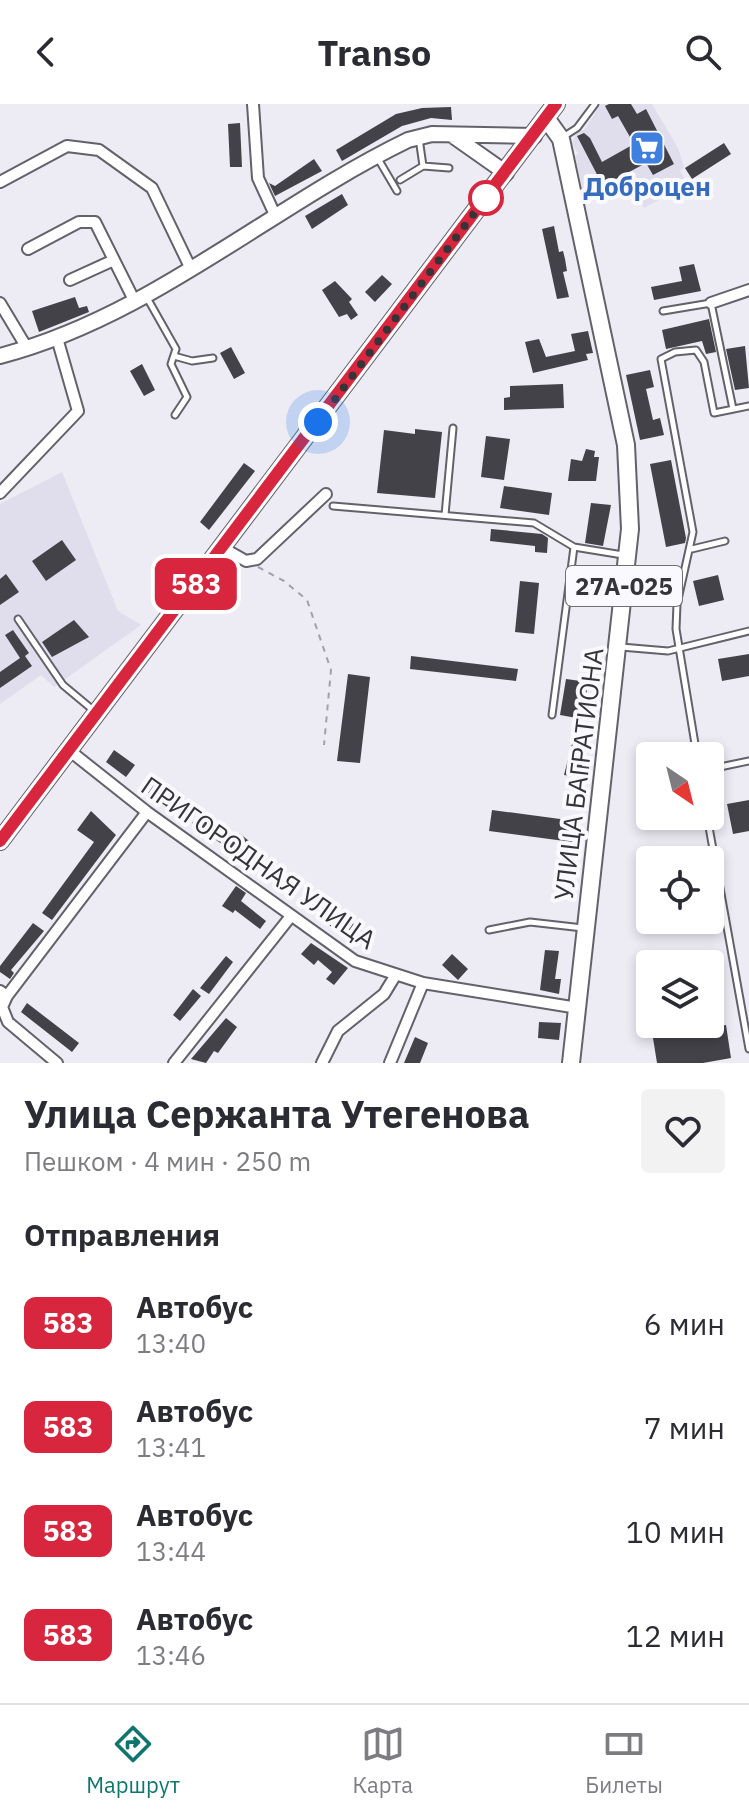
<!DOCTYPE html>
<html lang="ru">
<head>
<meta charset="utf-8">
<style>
  :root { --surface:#fff; --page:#f2f2f3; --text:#2b2b33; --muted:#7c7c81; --line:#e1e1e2; --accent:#0f766e }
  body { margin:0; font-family:"IBM Plex Sans",sans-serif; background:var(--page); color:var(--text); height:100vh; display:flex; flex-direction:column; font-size:30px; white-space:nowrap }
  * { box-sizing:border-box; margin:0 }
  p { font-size:26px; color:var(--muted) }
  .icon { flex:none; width:44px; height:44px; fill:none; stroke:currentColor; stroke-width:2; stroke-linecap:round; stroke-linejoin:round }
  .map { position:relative; height:959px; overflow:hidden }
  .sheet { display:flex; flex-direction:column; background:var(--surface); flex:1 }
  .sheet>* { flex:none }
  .badge { padding:0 16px; border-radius:12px; font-size:28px; line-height:52px }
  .needle { width:52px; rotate:145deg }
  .controls { position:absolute; left:636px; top:638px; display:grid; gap:16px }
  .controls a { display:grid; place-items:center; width:88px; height:88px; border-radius:8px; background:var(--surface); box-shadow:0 4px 12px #0003; font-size:40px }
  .you { position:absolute; width:40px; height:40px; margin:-20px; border:6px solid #fff; border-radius:50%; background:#1a73e8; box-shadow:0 0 0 12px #1a73e833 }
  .map>.badge { position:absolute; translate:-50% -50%; box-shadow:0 0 0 4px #fff }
  h2 { padding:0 24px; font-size:30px; line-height:72px }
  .round { display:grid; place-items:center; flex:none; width:84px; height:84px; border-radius:8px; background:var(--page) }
  .headline { display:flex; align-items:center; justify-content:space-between; height:136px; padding:0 24px }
  h1 { font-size:38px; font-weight:700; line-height:60px }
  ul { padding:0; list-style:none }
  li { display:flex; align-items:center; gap:24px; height:104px; padding:0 24px }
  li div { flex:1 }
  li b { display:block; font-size:30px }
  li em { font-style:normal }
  li .badge { min-width:88px; font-weight:700; text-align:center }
  header { display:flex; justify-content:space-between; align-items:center; height:104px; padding:0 24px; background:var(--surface); font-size:36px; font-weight:700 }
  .menu { display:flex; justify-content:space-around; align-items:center; height:112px; border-top:2px solid var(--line); background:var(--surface); font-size:22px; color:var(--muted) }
  .menu a { display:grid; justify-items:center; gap:4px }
  .menu .active { color:var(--accent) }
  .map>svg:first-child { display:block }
</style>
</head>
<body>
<header><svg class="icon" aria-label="back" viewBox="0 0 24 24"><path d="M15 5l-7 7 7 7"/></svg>Transo<svg class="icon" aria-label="search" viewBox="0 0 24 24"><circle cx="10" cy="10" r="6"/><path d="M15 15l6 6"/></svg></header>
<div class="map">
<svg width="749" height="959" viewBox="0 0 749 959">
  <rect width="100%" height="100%" fill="#edebf4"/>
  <path fill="#e0deed" d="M601 0H652L678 44 684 63 680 67 688 80 644 104 628 74 585 96 575 52 578 50 572 39 577 29 585 25Z
    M62 368 118 507 141 521 54 583 41 571 0 600V400Z"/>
  <path fill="#434249" d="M609 0H631L637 10 646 5 674 60 653 71 646 59 603 82 577 32 584 29 590 34 602 58 634 40 618 12 612 15 605 2Z
    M451 3 452 16 431 14 402 22 342 57 336 46 396 10 422 4Z
    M240 19 242 63H230L228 20Z
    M724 39 731 50 692 75 685 64Z
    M314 55 322 67 275 92 269 79 275 82Z
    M342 90 348 101 312 125 305 112Z
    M554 122 559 148 563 147 565 155 567 167 563 168 569 193 557 195 542 125Z
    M694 160 701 187 654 196 651 183 682 177 679 163Z
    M382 171 392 180 375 198 365 188Z
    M335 177 352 195 349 198 358 211 351 216 347 210 339 213 322 186Z
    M75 193 79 204 87 202 89 208 39 228 32 207Z
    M709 215 716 248 706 250 702 237 666 245 662 226Z
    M588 227 593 249 586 250 588 256 533 269 525 238 539 235 546 253 575 247 571 230Z
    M745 242 749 284 735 286 726 245Z
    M231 243 245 269 234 275 220 249Z
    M142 260 155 286 144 292 130 267Z
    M650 266 654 283 646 285 653 316 660 314 664 331 640 336 626 271Z
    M563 280 564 304 504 306V294L510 293V282Z
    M415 325 442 328 435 394 377 389 384 326 415 330Z
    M486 332 510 335 504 376 481 373Z
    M586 345 595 347 594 353H599L596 377H568L571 355 582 357Z
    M671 356 686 434 685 439 666 443 650 360Z
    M244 359 255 367 209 426 200 418Z
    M504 382 552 389 549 411 500 404Z
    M591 399 611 401 603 442 585 439Z
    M491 425 542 430 548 434 547 449 535 448V442L490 437Z
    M62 436 76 456 46 477 32 457Z
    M174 453 185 462 166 487 155 478Z
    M6 470 19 488 0 501V475Z
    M718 471 724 496 699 502 693 477Z
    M520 477 539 479 534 530 515 528Z
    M74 516 89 533 52 553 42 538Z
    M13 526 29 549 25 552 32 562 0 584V568L20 554 5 531Z
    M749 550V572L722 577 718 555Z
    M411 552 518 565 516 577 410 565Z
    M348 570 370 573 360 659 337 657Z
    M566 575 588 578 586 593 592 594 590 605 584 604 582 615 560 611Z
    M572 640 585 642 582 662 589 663 588 674 564 671Z
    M114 646 135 661 126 673 106 658Z
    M158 675 181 692 171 706 148 689Z
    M749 696V727L733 730 727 700Z
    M492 706 575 717 572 738 489 727Z
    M91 707 116 731 52 816 42 809 94 738 77 726Z
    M201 708 234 734 239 729 249 737 246 740 265 755 257 765 192 719Z
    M236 782 246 789 241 797 266 817 260 825 235 806 233 809 222 802Z
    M338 807 366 830 356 842 330 822 329 817Z
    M33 819 44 827 11 866 14 869 10 875 0 868V862Z
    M311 839 348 864 334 881 326 875 332 868 318 856 314 861 301 850Z
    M545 846 559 847 555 875H561L559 890 540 886Z
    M452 850 468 865 458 876 442 861Z
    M226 852 233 858 209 890 200 884Z
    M193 885 201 892 180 917 173 911Z
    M27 899 79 939 72 948 21 908Z
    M226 914 237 923 218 949 214 947 206 959 191 955Z
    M539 918 561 919 559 936 538 934Z
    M726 921 731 954 703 959H657L653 934Z
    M415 933 428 939 420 959H404Z"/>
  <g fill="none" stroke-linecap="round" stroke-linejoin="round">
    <defs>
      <path id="service" d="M563 33 577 24 595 0
        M377 53 397 87
        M423 62 449 64
        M400 76 423 62 419 34
        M146 192 176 245 171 260 187 293 175 311
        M663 207 711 199 733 305
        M174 252 192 257 213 254
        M333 402 534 419 574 443 623 451
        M445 411 453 324
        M692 445 725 437
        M18 515 63 581 93 606
        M621 543 668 547 749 527
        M552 611 574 443
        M697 652 676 525 677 500 693 428 661 255 675 248 696 246 704 258 714 309 749 302
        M710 665 749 657
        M707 712 749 945
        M489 826 530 818 583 824"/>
      <path id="minor" d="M253 0 258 74 276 113
        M0 78 67 42 99 46 152 84 190 163
        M28 145 79 118H95L134 196
        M70 176 114 156
        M0 199 27 244
        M711 199 749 186
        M0 389 78 307 57 234
        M223 444 246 457 257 455 326 390
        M70 647 147 708 355 857 423 879 578 904
        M0 887 7 892 2 903 8 918 57 959
        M0 896 7 892 147 708
        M174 959 291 812
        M322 959 338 927 384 890 395 872
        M390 959 423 879"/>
      <path id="secondary" d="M452 31 506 69
        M0 252C150 213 270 103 408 36L432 30 534 32"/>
      <path id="primary" d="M546 14 561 35 626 341 630 425 571 959
        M0 737 556 0"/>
    </defs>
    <use href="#service" stroke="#636169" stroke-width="9"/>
    <use href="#minor" stroke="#636169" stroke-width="14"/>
    <use href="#secondary" stroke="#636169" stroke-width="18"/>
    <use href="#primary" stroke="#636169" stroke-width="20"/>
    <path stroke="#a3a1a8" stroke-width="2" stroke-dasharray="6 6" stroke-linecap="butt" d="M258 463 284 477 307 496 331 566 324 641"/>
    <use href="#service" stroke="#fff" stroke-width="5"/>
    <use href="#minor" stroke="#fff" stroke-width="10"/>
    <use href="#secondary" stroke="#fff" stroke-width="14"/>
    <use href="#primary" stroke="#fff" stroke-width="16"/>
  </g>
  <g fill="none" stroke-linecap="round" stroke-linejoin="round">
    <defs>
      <path id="line" d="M0 737 556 0"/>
    </defs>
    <use href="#line" stroke="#fff" stroke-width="18"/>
    <use href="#line" stroke="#d7263d" stroke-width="12"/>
    <path stroke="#353438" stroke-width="8" stroke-dasharray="0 14.4" d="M318 318 493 84 486 94"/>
  </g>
  <defs>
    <symbol id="supermarket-square" viewBox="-11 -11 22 22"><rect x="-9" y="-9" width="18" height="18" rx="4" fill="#3f7fe0" stroke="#faf9fe"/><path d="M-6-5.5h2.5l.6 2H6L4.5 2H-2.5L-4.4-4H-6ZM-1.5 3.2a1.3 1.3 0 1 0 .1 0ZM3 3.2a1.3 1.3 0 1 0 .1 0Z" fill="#fff"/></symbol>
  </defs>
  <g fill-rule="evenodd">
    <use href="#supermarket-square" x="627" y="24" width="40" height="40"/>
  </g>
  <circle fill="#fff" stroke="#d7263d" stroke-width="4" cx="486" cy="94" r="16"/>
  <g text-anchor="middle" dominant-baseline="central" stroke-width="8" stroke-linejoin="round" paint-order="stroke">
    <rect fill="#faf9fe" stroke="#706f73" stroke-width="2" x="566" y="462" width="116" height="40" rx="6"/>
    <g font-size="24" font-weight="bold" fill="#353438">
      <text x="624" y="482">27А-025</text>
    </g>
    <g font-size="26" font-weight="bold" fill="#366cbe" stroke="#faf9fe">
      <text x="647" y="82">Доброцен</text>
    </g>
    <g font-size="26" fill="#353438" stroke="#faf9fe">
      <text transform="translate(578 670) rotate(-83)">УЛИЦА БАГРАТИОНА</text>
      <text transform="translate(259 758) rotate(35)">ПРИГОРОДНАЯ УЛИЦА</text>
    </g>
  </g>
</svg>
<div class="controls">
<a><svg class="needle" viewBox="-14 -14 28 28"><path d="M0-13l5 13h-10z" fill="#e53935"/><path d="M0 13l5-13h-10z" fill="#7c7c81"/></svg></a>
<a><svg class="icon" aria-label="locate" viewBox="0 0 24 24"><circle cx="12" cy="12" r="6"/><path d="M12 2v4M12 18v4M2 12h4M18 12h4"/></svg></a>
<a><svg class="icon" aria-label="layers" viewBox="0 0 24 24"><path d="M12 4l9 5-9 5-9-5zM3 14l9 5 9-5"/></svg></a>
</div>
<div class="you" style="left:318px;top:318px"></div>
<b class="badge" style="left:196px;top:480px;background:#d7263d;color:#fff">583</b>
</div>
<section class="sheet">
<div class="headline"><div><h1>Улица Сержанта Утегенова</h1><p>Пешком · 4 мин · 250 m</p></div><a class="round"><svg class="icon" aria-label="heart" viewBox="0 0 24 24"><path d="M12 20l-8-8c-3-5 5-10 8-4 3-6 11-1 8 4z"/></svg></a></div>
<h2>Отправления</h2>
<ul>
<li><span class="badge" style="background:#d7263d;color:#fff">583</span><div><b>Автобус</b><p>13:40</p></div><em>6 мин</em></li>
<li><span class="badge" style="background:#d7263d;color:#fff">583</span><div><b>Автобус</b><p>13:41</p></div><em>7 мин</em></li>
<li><span class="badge" style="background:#d7263d;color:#fff">583</span><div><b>Автобус</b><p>13:44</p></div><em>10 мин</em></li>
<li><span class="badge" style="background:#d7263d;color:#fff">583</span><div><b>Автобус</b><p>13:46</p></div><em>12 мин</em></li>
</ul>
</section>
<nav class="menu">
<a class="active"><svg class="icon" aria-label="directions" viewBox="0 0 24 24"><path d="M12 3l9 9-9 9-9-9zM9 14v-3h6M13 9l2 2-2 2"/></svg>Маршрут</a>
<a><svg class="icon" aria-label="map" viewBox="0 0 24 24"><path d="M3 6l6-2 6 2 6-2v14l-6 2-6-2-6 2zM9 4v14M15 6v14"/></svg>Карта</a>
<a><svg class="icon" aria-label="tickets" viewBox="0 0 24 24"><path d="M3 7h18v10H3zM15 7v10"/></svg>Билеты</a>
</nav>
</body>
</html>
